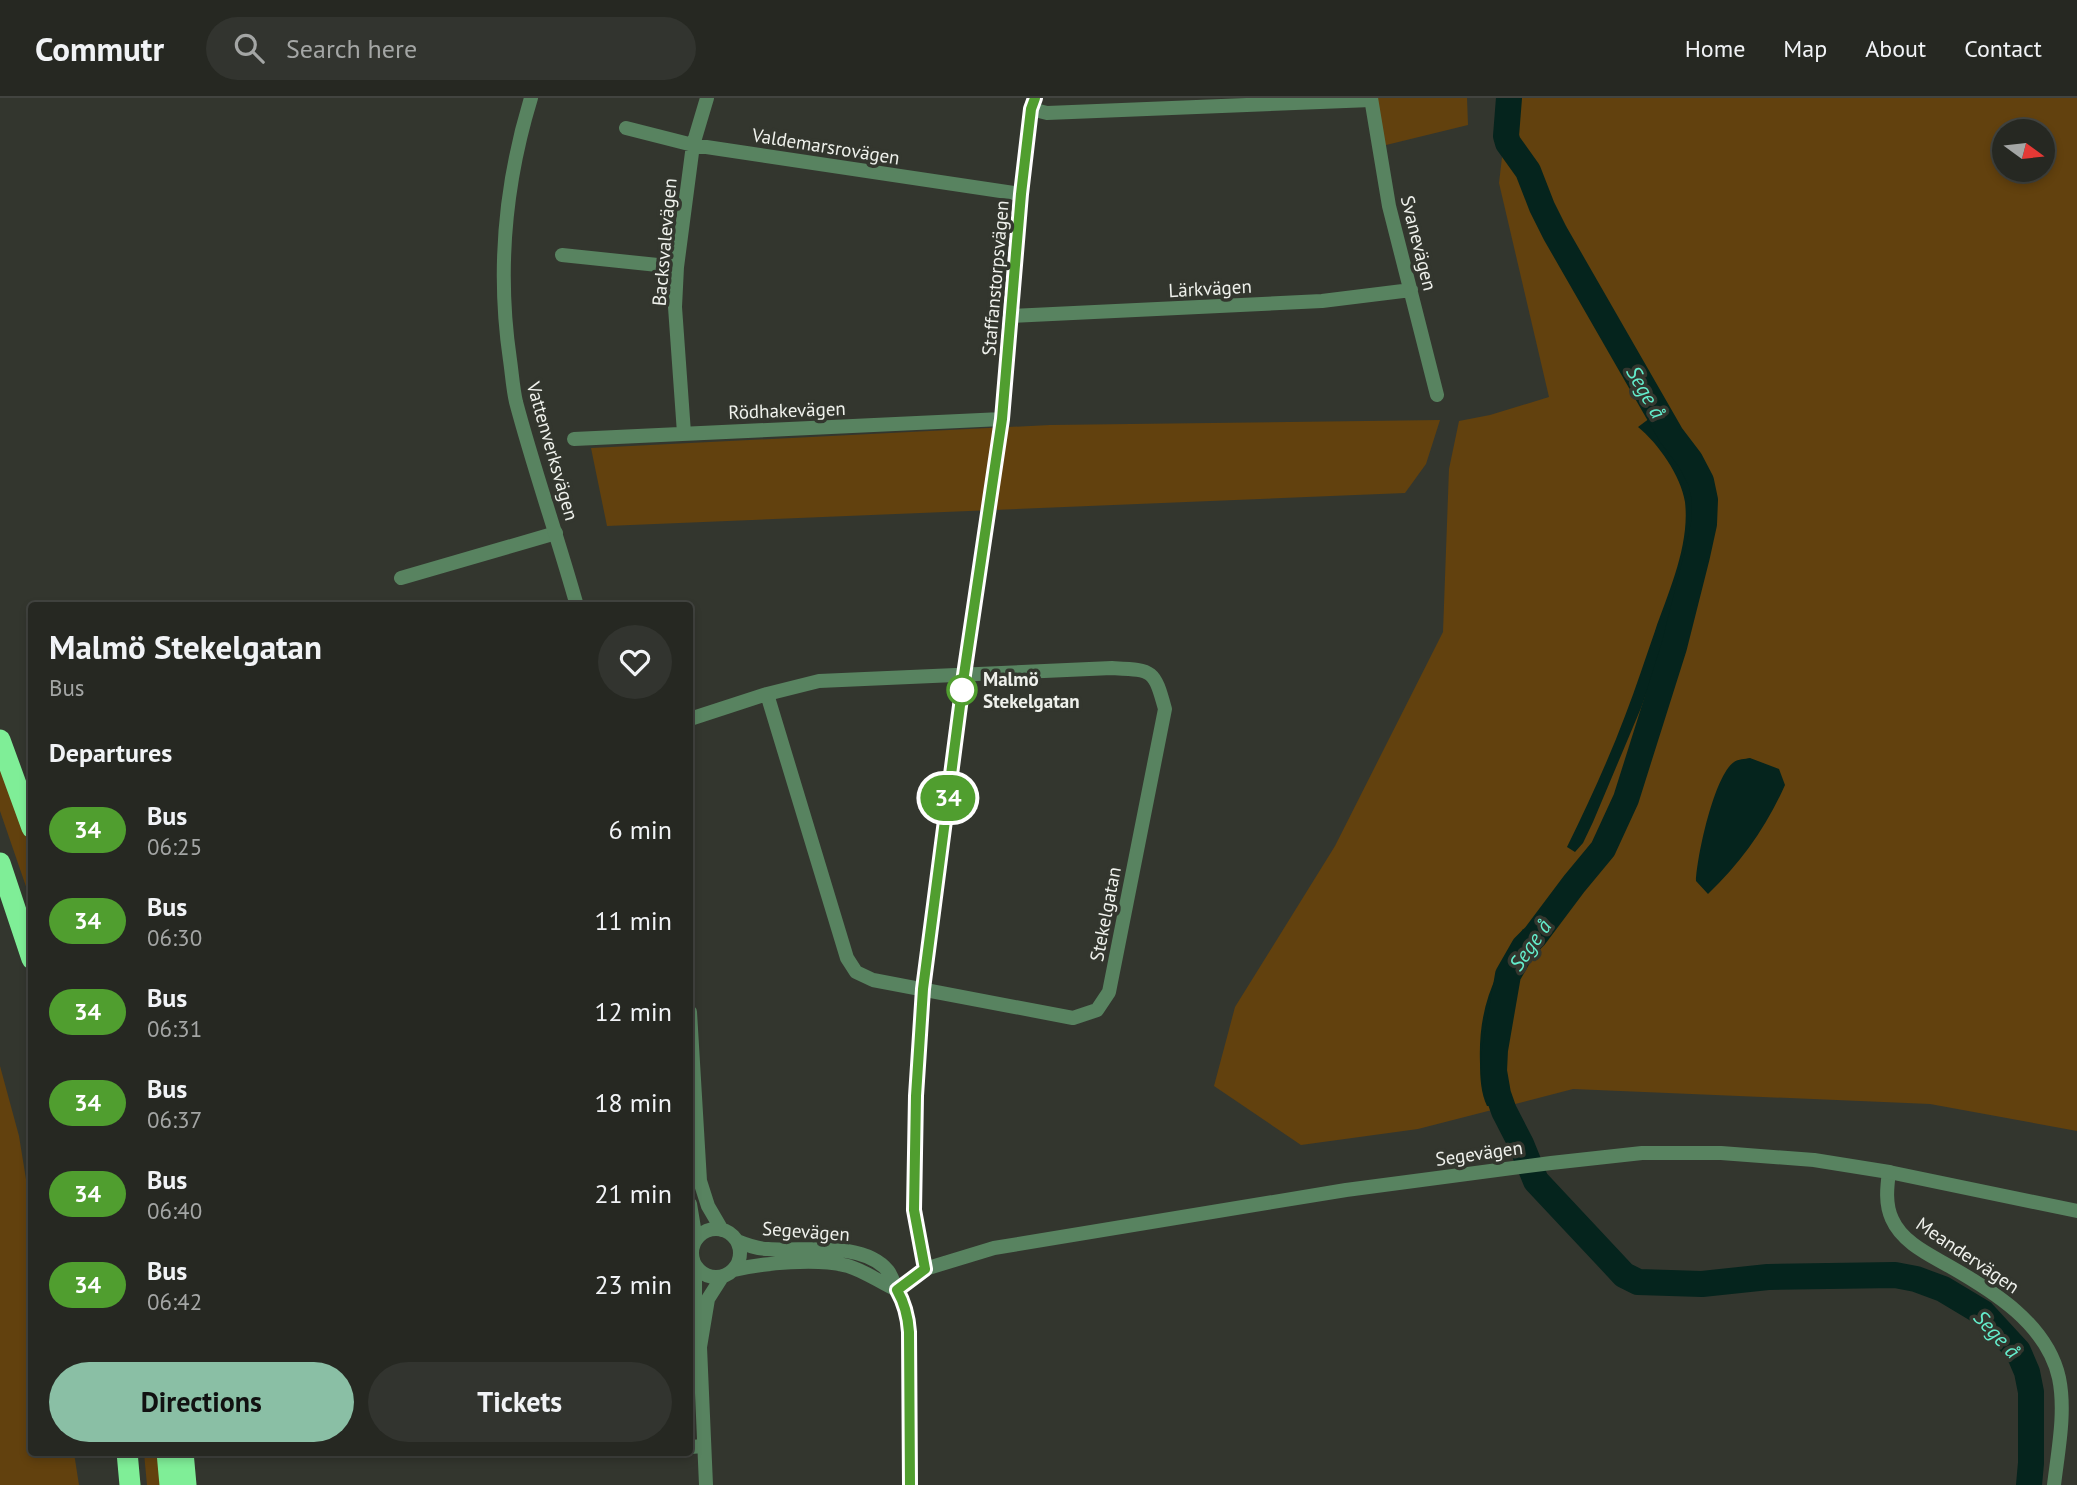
<!DOCTYPE html>
<html lang="en">
<head>
<meta charset="utf-8">
<style>
  :root { --surface:#262822; --page:#32342f; --text:#f1f3f6; --muted:#a4a6a5; --line:#424440; --accent:#8abfa5 }
  body { margin:0; font-family:"PT Sans",sans-serif; background:var(--page); color:var(--text); height:100vh; display:flex; flex-direction:column; font-size:26px; white-space:nowrap }
  * { box-sizing:border-box; margin:0 }
  p { font-size:23px; color:var(--muted) }
  .icon { flex:none; width:38px; height:38px; fill:none; stroke:currentColor; stroke-width:2; stroke-linecap:round; stroke-linejoin:round }
  .map { position:relative; flex:1; overflow:hidden }
  .sheet { position:absolute; left:28px; top:504px; width:665px; height:854px; display:flex; flex-direction:column; background:var(--surface); border-radius:7px; box-shadow:0 4px 10px #0003,0 0 0 2px var(--line) }
  .sheet>* { flex:none }
  .badge { padding:0 14px; border-radius:23px; font-size:24px; line-height:46px }
  .needle { width:46px; rotate:105deg }
  .buttons { position:absolute; left:1992px; top:21px; display:grid; gap:14px }
  .buttons a { display:grid; place-items:center; width:63px; height:63px; border-radius:50%; background:var(--surface); box-shadow:0 4px 10px #0003,0 0 0 2px var(--line); font-size:35px }
  .map>.badge { position:absolute; translate:-50% -50%; box-shadow:0 0 0 4px #fff }
  h2 { padding:0 21px; font-size:26px; line-height:63px }
  .round { display:grid; place-items:center; flex:none; width:74px; height:74px; border-radius:37px; background:var(--page) }
  .summary { display:flex; align-items:center; justify-content:space-between; height:119px; padding:0 21px }
  h1 { font-size:33px; font-weight:800; line-height:52px }
  .cta { display:flex; gap:14px; margin-top:auto; padding:14px 21px }
  .cta a { flex:1; height:80px; border-radius:42px; background:var(--accent); color:#111; font-size:28px; font-weight:800; line-height:80px; text-align:center }
  .cta a+a { background:var(--page); color:var(--text) }
  ul { padding:0; list-style:none }
  li { display:flex; align-items:center; gap:21px; height:91px; padding:0 21px }
  li div { flex:1 }
  li b { display:block; font-size:26px }
  li em { font-style:normal }
  li .badge { min-width:77px; font-weight:700; text-align:center }
  header { display:flex; align-items:center; gap:42px; box-sizing:border-box; height:98px; padding:0 35px; background:var(--surface); border-bottom:2px solid var(--line) }
  header strong { font-size:33px }
  nav { display:flex; gap:38px; margin-inline-start:auto; font-size:24px }
  .search { width:490px; height:63px; background:var(--page); display:flex; align-items:center; gap:18px; box-sizing:border-box; padding:0 24px; border-radius:38px; color:var(--muted); font-size:26px }
  .map>svg:first-child { display:block }
</style>
</head>
<body>
<header>
<strong>Commutr</strong>
<div class="search"><svg class="icon" aria-label="search" viewBox="0 0 24 24"><circle cx="10" cy="10" r="6"/><path d="M15 15l6 6"/></svg>Search here</div>
<nav><a>Home</a><a>Map</a><a>About</a><a>Contact</a></nav>
</header>
<div class="map">
<svg width="2077" height="1387" viewBox="0 0 2077 1387">
  <rect width="100%" height="100%" fill="#33362e"/>
  <path fill="#62410e" fill-rule="evenodd" d="M1377 0H1467L1468 27 1382 48Z
    M1509 0H2077V1033L1930 1006 1573 991 1418 1031 1301 1047 1214 988 1235 909 1335 748 1443 534 1449 371 1459 323 1490 317 1549 299 1499 85ZM2004 33H2042V72H2004Z
    M1440 322 1426 366 1405 395 607 428 591 350 1050 327Z
    M0 665 31 753V803L0 713Z
    M0 968 19 1038 31 1112 32 1354 74 1355 79 1387H0Z
    M144 1355H160L163 1387H147Z"/>
  <path fill="#05241d" d="M1650 320 1694 382 1697 408 1696 432 1668 535 1641 610 1593 724 1583 745 1575 754 1567 749C1588 706 1608 663 1625 618 1636 590 1645 561 1655 533 1669 493 1690 447 1685 404 1681 378 1658 345 1638 329Z
    M1750 660 1779 671 1785 687C1767 728 1741 765 1708 796L1696 783C1697 758 1714 678 1734 664 1738 661 1745 661 1750 660Z
    M1523 831 1529 836C1522 846 1514 857 1507 868 1484 908 1482 964 1494 1008H1487C1481 995 1480 980 1480 965 1478 909 1494 877 1523 831Z"/>
  <g fill="none" stroke-linecap="round" stroke-linejoin="round">
    <path stroke="#05241d" stroke-width="26" d="M1509 0 1506 38 1508 45 1528 73 1542 109 1555 135 1671 337 1690 362 1701 383 1705 402 1704 426 1697 458 1674 549 1626 701 1603 751 1574 786 1535 838 1524 849 1508 877 1495 952 1494 973 1498 996 1504 1013 1521 1046 1536 1083 1624 1177 1638 1184 1702 1186 1768 1179 1895 1177 1916 1181 1943 1191 1983 1215 2018 1253 2027 1274 2031 1294V1365L2029 1387"/>
    <path stroke="#588360" stroke-width="14" d="M1371 0 1389 108 1437 297
      M1031 11 1047 15 1371 2
      M626 30 693 47 1021 96
      M562 157 677 169
      M1012 218 1322 203 1411 192
      M684 335 675 209 677 169 693 47 707 0
      M574 341 1002 321 1021 96 1031 11 1035 0
      M401 480 556 435
      M690 621 767 596 819 583 1112 570C1153 572 1154 571 1165 611L1109 894 1097 912 1073 920 873 882 856 874 847 860 767 596
      M1889 1074C1887 1089 1885 1106 1892 1121 1902 1144 1928 1156 1949 1168 1993 1193 2047 1226 2059 1280 2066 1314 2058 1353 2054 1387
      M897 1192 907 1217 909 1234 910 1387
      M690 1349 704 1348"/>
    <path stroke="#588360" stroke-width="14" d="M531 0C505 85 497 174 510 262 512 276 513 291 516 304 534 372 558 440 577 508
      M690 914 700 1083 708 1108 722 1132
      M690 1106 696 1142
      M692 1155a24 24 0 1 1 48 0a24 24 0 1 1-48 0Z
      M737 1143C747 1147 757 1151 768 1151 802 1154 863 1142 888 1173 892 1178 894 1186 897 1192
      M695 1168V1228L697 1238
      M734 1172C763 1165 818 1160 848 1168 865 1173 881 1185 897 1192
      M897 1192 925 1171 994 1150 1346 1092 1551 1065 1642 1055H1721L1814 1062 1889 1074 2077 1113
      M706 1387 700 1249 708 1201 722 1179"/>
    <path stroke="#7fee97" stroke-width="21" d="M0 642 32 730
      M0 765 32 861
      M127 1354 130 1387
      M167 1354 170 1387
      M183 1354 186 1387"/>
  </g>
  <g fill="none" stroke-linecap="round" stroke-linejoin="round">
    <defs>
      <path id="line" d="M910 1387 909 1234C908 1218 905 1206 897 1192L925 1171 914 1112 916 998 923 891 964 577 1002 321 1021 96 1031 11 1035 0"/>
    </defs>
    <use href="#line" stroke="#fff" stroke-width="16"/>
    <use href="#line" stroke="#509e2f" stroke-width="10"/>
  </g>
  <circle fill="#fff" stroke="#509e2f" stroke-width="3.5" cx="962" cy="592" r="14"/>
  <g text-anchor="middle" dominant-baseline="central" stroke-width="7" stroke-linejoin="round" paint-order="stroke">
    <g font-size="19" fill="#eff1ec" stroke="#33362e">
      <text transform="translate(826 48) rotate(9)">Valdemarsrovägen</text>
      <text transform="translate(664 144) rotate(-85)">Backsvalevägen</text>
      <text transform="translate(1419 145) rotate(76)">Svanevägen</text>
      <text transform="translate(995 180) rotate(-85)">Staffanstorpsvägen</text>
      <text transform="translate(1210 190) rotate(-3)">Lärkvägen</text>
      <text transform="translate(787 312) rotate(-2)">Rödhakevägen</text>
      <text transform="translate(553 353) rotate(74)">Vattenverksvägen</text>
      <text transform="translate(1105 816) rotate(-79)">Stekelgatan</text>
      <text transform="translate(1479 1055) rotate(-8)">Segevägen</text>
      <text transform="translate(806 1133) rotate(4)">Segevägen</text>
      <text transform="translate(1968 1157) rotate(34)">Meandervägen</text>
    </g>
    <g font-size="19" font-weight="bold" fill="#eff1ec" stroke="#33362e" text-anchor="start">
      <text x="983" y="581">Malmö<tspan x="983" dy="22">Stekelgatan</tspan></text>
    </g>
    <g font-size="21" font-style="italic" fill="#64edcc" stroke="#33362e">
      <text transform="translate(1646 294) rotate(60)">Sege å</text>
      <text transform="translate(1530 847) rotate(-55)">Sege å</text>
      <text transform="translate(1997 1236) rotate(47)">Sege å</text>
    </g>
  </g>
</svg>
<div class="buttons">
<a><svg class="needle" viewBox="-14 -14 28 28"><path d="M0-13l5 13h-10z" fill="#e53935"/><path d="M0 13l5-13h-10z" fill="#a4a6a5"/></svg></a>
</div>
<b class="badge" style="left:948px;top:700px;background:#509e2f;color:#fff">34</b>
<section class="sheet">
<div class="summary"><div><h1>Malmö Stekelgatan</h1><p>Bus</p></div><a class="round"><svg class="icon" aria-label="heart" viewBox="0 0 24 24"><path d="M12 20l-8-8c-3-5 5-10 8-4 3-6 11-1 8 4z"/></svg></a></div>
<h2>Departures</h2>
<ul>
<li><span class="badge" style="background:#509e2f;color:#fff">34</span><div><b>Bus</b><p>06:25</p></div><em>6 min</em></li>
<li><span class="badge" style="background:#509e2f;color:#fff">34</span><div><b>Bus</b><p>06:30</p></div><em>11 min</em></li>
<li><span class="badge" style="background:#509e2f;color:#fff">34</span><div><b>Bus</b><p>06:31</p></div><em>12 min</em></li>
<li><span class="badge" style="background:#509e2f;color:#fff">34</span><div><b>Bus</b><p>06:37</p></div><em>18 min</em></li>
<li><span class="badge" style="background:#509e2f;color:#fff">34</span><div><b>Bus</b><p>06:40</p></div><em>21 min</em></li>
<li><span class="badge" style="background:#509e2f;color:#fff">34</span><div><b>Bus</b><p>06:42</p></div><em>23 min</em></li>
</ul>
<div class="cta"><a>Directions</a><a>Tickets</a></div>
</section>
</div>
</body>
</html>
